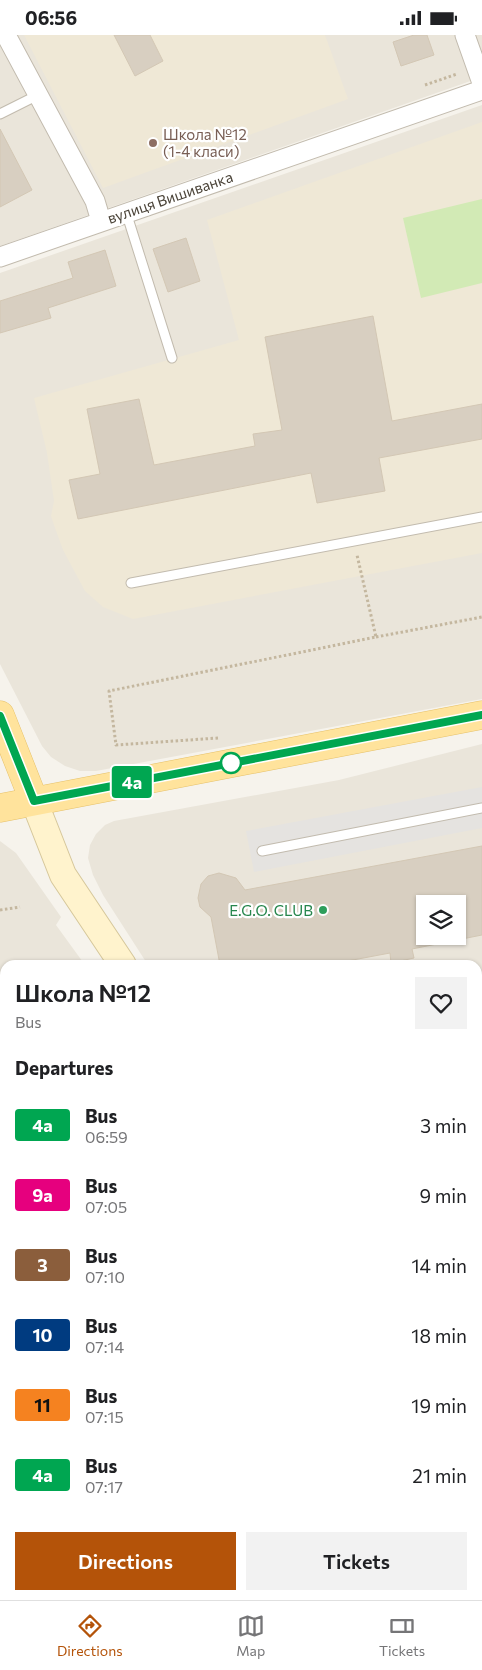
<!DOCTYPE html>
<html lang="en">
<head>
<meta charset="utf-8">
<style>
  :root { --surface:#fff; --page:#f2f2f2; --text:#202124; --muted:#757577; --line:#e0e0e0; --accent:#b45309 }
  body { margin:0; font-family:Commissioner,sans-serif; background:var(--page); color:var(--text); height:100vh; display:flex; flex-direction:column; font-size:19px; white-space:nowrap }
  * { box-sizing:border-box; margin:0 }
  p { font-size:16px; color:var(--muted) }
  .icon { flex:none; width:28px; height:28px; fill:none; stroke:currentColor; stroke-width:2; stroke-linecap:round; stroke-linejoin:round }
  .map { position:relative; flex:1; overflow:hidden }
  .drawer { position:absolute; left:0px; top:925px; width:482px; height:640px; display:flex; flex-direction:column; background:var(--surface); border-radius:15px 15px 0 0; box-shadow:0 1px 4px #0004 }
  .drawer>* { flex:none }
  .badge { padding:0 10px; border-radius:4px; font-size:18px; line-height:32px }
  .buttons { position:absolute; left:416px; top:860px; display:grid; gap:10px }
  .buttons a { display:grid; place-items:center; width:50px; height:50px; border-radius:0px; background:var(--surface); box-shadow:0 1px 4px #0004; font-size:25px }
  .map>.badge { position:absolute; translate:-50% -50%; box-shadow:0 0 0 2px #fff }
  h2 { padding:0 15px; font-size:19px; line-height:45px }
  .round { display:grid; place-items:center; flex:none; width:52px; height:52px; border-radius:0px; background:var(--page) }
  .overview { display:flex; align-items:center; justify-content:space-between; height:85px; padding:0 15px }
  h1 { font-size:24px; font-weight:600; line-height:38px }
  .button { display:flex; gap:10px; margin-top:auto; padding:10px 15px }
  .button a { flex:1; height:58px; border-radius:0px; background:var(--accent); color:#fff; font-size:20px; font-weight:600; line-height:58px; text-align:center }
  .button a+a { background:var(--page); color:var(--text) }
  ul { padding:0; list-style:none }
  li { display:flex; align-items:center; gap:15px; height:70px; padding:0 15px }
  li div { flex:1 }
  li b { display:block; font-size:19px }
  li em { font-style:normal }
  li .badge { min-width:55px; font-weight:700; text-align:center }
  .status { display:flex; justify-content:space-between; align-items:center; height:35px; padding:0 25px; background:var(--surface); direction:ltr }
  .status svg { height:14px; fill:currentColor }
  .tab-bar { display:flex; justify-content:space-around; align-items:center; height:70px; border-top:1px solid var(--line); background:var(--surface); font-size:14px; color:var(--muted) }
  .tab-bar a { display:grid; justify-items:center; gap:2px }
  .tab-bar .active { color:var(--accent) }
  .map>svg:first-child { display:block }
</style>
</head>
<body>
<div class="status"><b>06:56</b><svg viewBox="0 0 49 12"><path d="M0 12V9h3v3zM5 12V6h3v6zM10 12V3h3v9zM15 12V0h3v12zM26 1h20v11H26zM47 4h2v5h-2z"/></svg></div>
<div class="map">
<svg width="482" height="1565" viewBox="0 0 482 1565">
  <rect width="100%" height="100%" fill="#f6f3ec"/>
  <path fill="#eae5da" fill-rule="evenodd" d="M0 0H482V42L0 211Z
    M482 70V664L96 736H80L65 731 51 722 42 711 0 629V238Z
    M482 709V1413L478 1407V930H148L103 860 93 840 88 823 90 810 96 799 105 790 114 786 339 745ZM425 869H458V901H425Z
    M0 806 16 818 61 882 56 890 85 930H5V1560H478V1482L482 1489V1565H0Z"/>
  <path fill="#f7ead8" d="M482 1078V1108L478 1092V1079Z
    M478 1131 482 1146 481 1225 478 1213Z"/>
  <path fill="#efe8d6" d="M24 0H325L348 64 103 153Z
    M482 87V518L133 584 103 572 85 556 63 515 54 490 51 481 54 466 47 418 34 363 239 305 207 185Z"/>
  <path fill="#d2eab5" d="M482 164V248L421 263 403 183Z"/>
  <path fill="#e5e3e0" d="M482 752V793L254 837 246 796Z
    M282 1560H302L306 1565H275Z"/>
  <path fill="#d8cfc1" stroke="#d3c7b4" fill-rule="evenodd" d="M114 0H150L163 26 135 41Z
    M414 0H427L434 20 401 31 393 7Z
    M0 94 32 155 0 172Z
    M186 203 200 246 168 257 153 214Z
    M105 215 116 251 48 273 51 283 0 298V266L73 243 68 227Z
    M373 281 392 386 482 369V404L379 423 385 456 317 468 311 438 78 484 69 445 100 439 87 374 139 364 154 430 255 411 253 399 282 395 265 302Z
    M482 811V900L412 914 414 923 391 928 390 918 326 930H220L211 882 200 872 198 863 201 849 208 841 219 838 236 843 245 855ZM425 869H458V901H425Z"/>
  <g fill="none" stroke-linecap="round" stroke-linejoin="round">
    <defs>
      <path id="service" d="M0 79 38 60
        M126 177 172 323
        M131 548 482 482
        M262 816 482 773
        M0 1051 5 1057
        M0 1165 5 1160
        M0 1192 5 1197
        M478 1350 482 1347
        M0 1432H5
        M401 1560 404 1565
        M97 1565 105 1560"/>
      <path id="minor" d="M6 0 95 166 101 186
        M465 0 482 48
        M0 222 482 55"/>
      <path id="secondary" d="M34 766 63 840 123 930
        M478 1438 482 1444"/>
      <path id="primary" d="M0 680 34 766
        M0 773 482 680"/>
    </defs>
    <use href="#service" stroke="#c2bbae" stroke-width="11"/>
    <use href="#minor" stroke="#c2bbae" stroke-width="21"/>
    <use href="#secondary" stroke="#d6c79b" stroke-width="28"/>
    <use href="#primary" stroke="#e6c16a" stroke-width="29"/>
    <path stroke="#c4b79f" stroke-width="3" stroke-dasharray="2.5 2.5" stroke-linecap="butt" d="M425 50 457 39
      M376 602 482 582
      M218 703 116 710 109 656 376 602 357 520
      M0 875 20 872"/>
    <use href="#service" stroke="#fff" stroke-width="9"/>
    <use href="#minor" stroke="#fff" stroke-width="19"/>
    <use href="#secondary" stroke="#fff3cd" stroke-width="26"/>
    <use href="#primary" stroke="#ffe39c" stroke-width="28"/>
  </g>
  <g fill="none" stroke-linecap="round" stroke-linejoin="round">
    <defs>
      <path id="line" d="M0 681 34 766 482 680"/>
    </defs>
    <use href="#line" stroke="#fff" stroke-width="11"/>
    <use href="#line" stroke="#00a651" stroke-width="8"/>
  </g>
  <circle fill="#8d6e63" stroke="#fff" stroke-width="2" cx="153" cy="108" r="5"/>
  <circle fill="#fff" stroke="#00a651" stroke-width="2.5" cx="231" cy="728" r="10"/>
  <circle fill="#2e9e5b" stroke="#fff" stroke-width="2" cx="323" cy="875" r="5"/>
  <g text-anchor="middle" dominant-baseline="central" stroke-width="4.5" stroke-linejoin="round" paint-order="stroke">
    <g font-size="15" fill="#785e54" stroke="#fff" text-anchor="start">
      <text x="163" y="99">Школа №12<tspan x="163" dy="17">(1-4 класи)</tspan></text>
    </g>
    <g font-size="15" fill="#4b4439" stroke="#fff">
      <text transform="translate(170 162) rotate(-19)">вулиця Вишиванка</text>
    </g>
    <g font-size="15" fill="#27864d" stroke="#fff" text-anchor="end">
      <text x="313" y="875">E.G.O. CLUB</text>
    </g>
  </g>
</svg>
<div class="buttons">
<a><svg class="icon" aria-label="layers" viewBox="0 0 24 24"><path d="M12 4l9 5-9 5-9-5zM3 14l9 5 9-5"/></svg></a>
</div>
<b class="badge" style="left:132px;top:747px;background:#00a651;color:#fff">4а</b>
<section class="drawer">
<div class="overview"><div><h1>Школа №12</h1><p>Bus</p></div><a class="round"><svg class="icon" aria-label="heart" viewBox="0 0 24 24"><path d="M12 20l-8-8c-3-5 5-10 8-4 3-6 11-1 8 4z"/></svg></a></div>
<h2>Departures</h2>
<ul>
<li><span class="badge" style="background:#00a651;color:#fff">4а</span><div><b>Bus</b><p>06:59</p></div><em>3 min</em></li>
<li><span class="badge" style="background:#e6007e;color:#fff">9а</span><div><b>Bus</b><p>07:05</p></div><em>9 min</em></li>
<li><span class="badge" style="background:#8b5e3c;color:#fff">3</span><div><b>Bus</b><p>07:10</p></div><em>14 min</em></li>
<li><span class="badge" style="background:#003b80;color:#fff">10</span><div><b>Bus</b><p>07:14</p></div><em>18 min</em></li>
<li><span class="badge" style="background:#f58220;color:#111">11</span><div><b>Bus</b><p>07:15</p></div><em>19 min</em></li>
<li><span class="badge" style="background:#00a651;color:#fff">4а</span><div><b>Bus</b><p>07:17</p></div><em>21 min</em></li>
</ul>
<div class="button"><a>Directions</a><a>Tickets</a></div>
</section>
</div>
<nav class="tab-bar">
<a class="active"><svg class="icon" aria-label="directions" viewBox="0 0 24 24"><path d="M12 3l9 9-9 9-9-9zM9 14v-3h6M13 9l2 2-2 2"/></svg>Directions</a>
<a><svg class="icon" aria-label="map" viewBox="0 0 24 24"><path d="M3 6l6-2 6 2 6-2v14l-6 2-6-2-6 2zM9 4v14M15 6v14"/></svg>Map</a>
<a><svg class="icon" aria-label="tickets" viewBox="0 0 24 24"><path d="M3 7h18v10H3zM15 7v10"/></svg>Tickets</a>
</nav>
</body>
</html>
